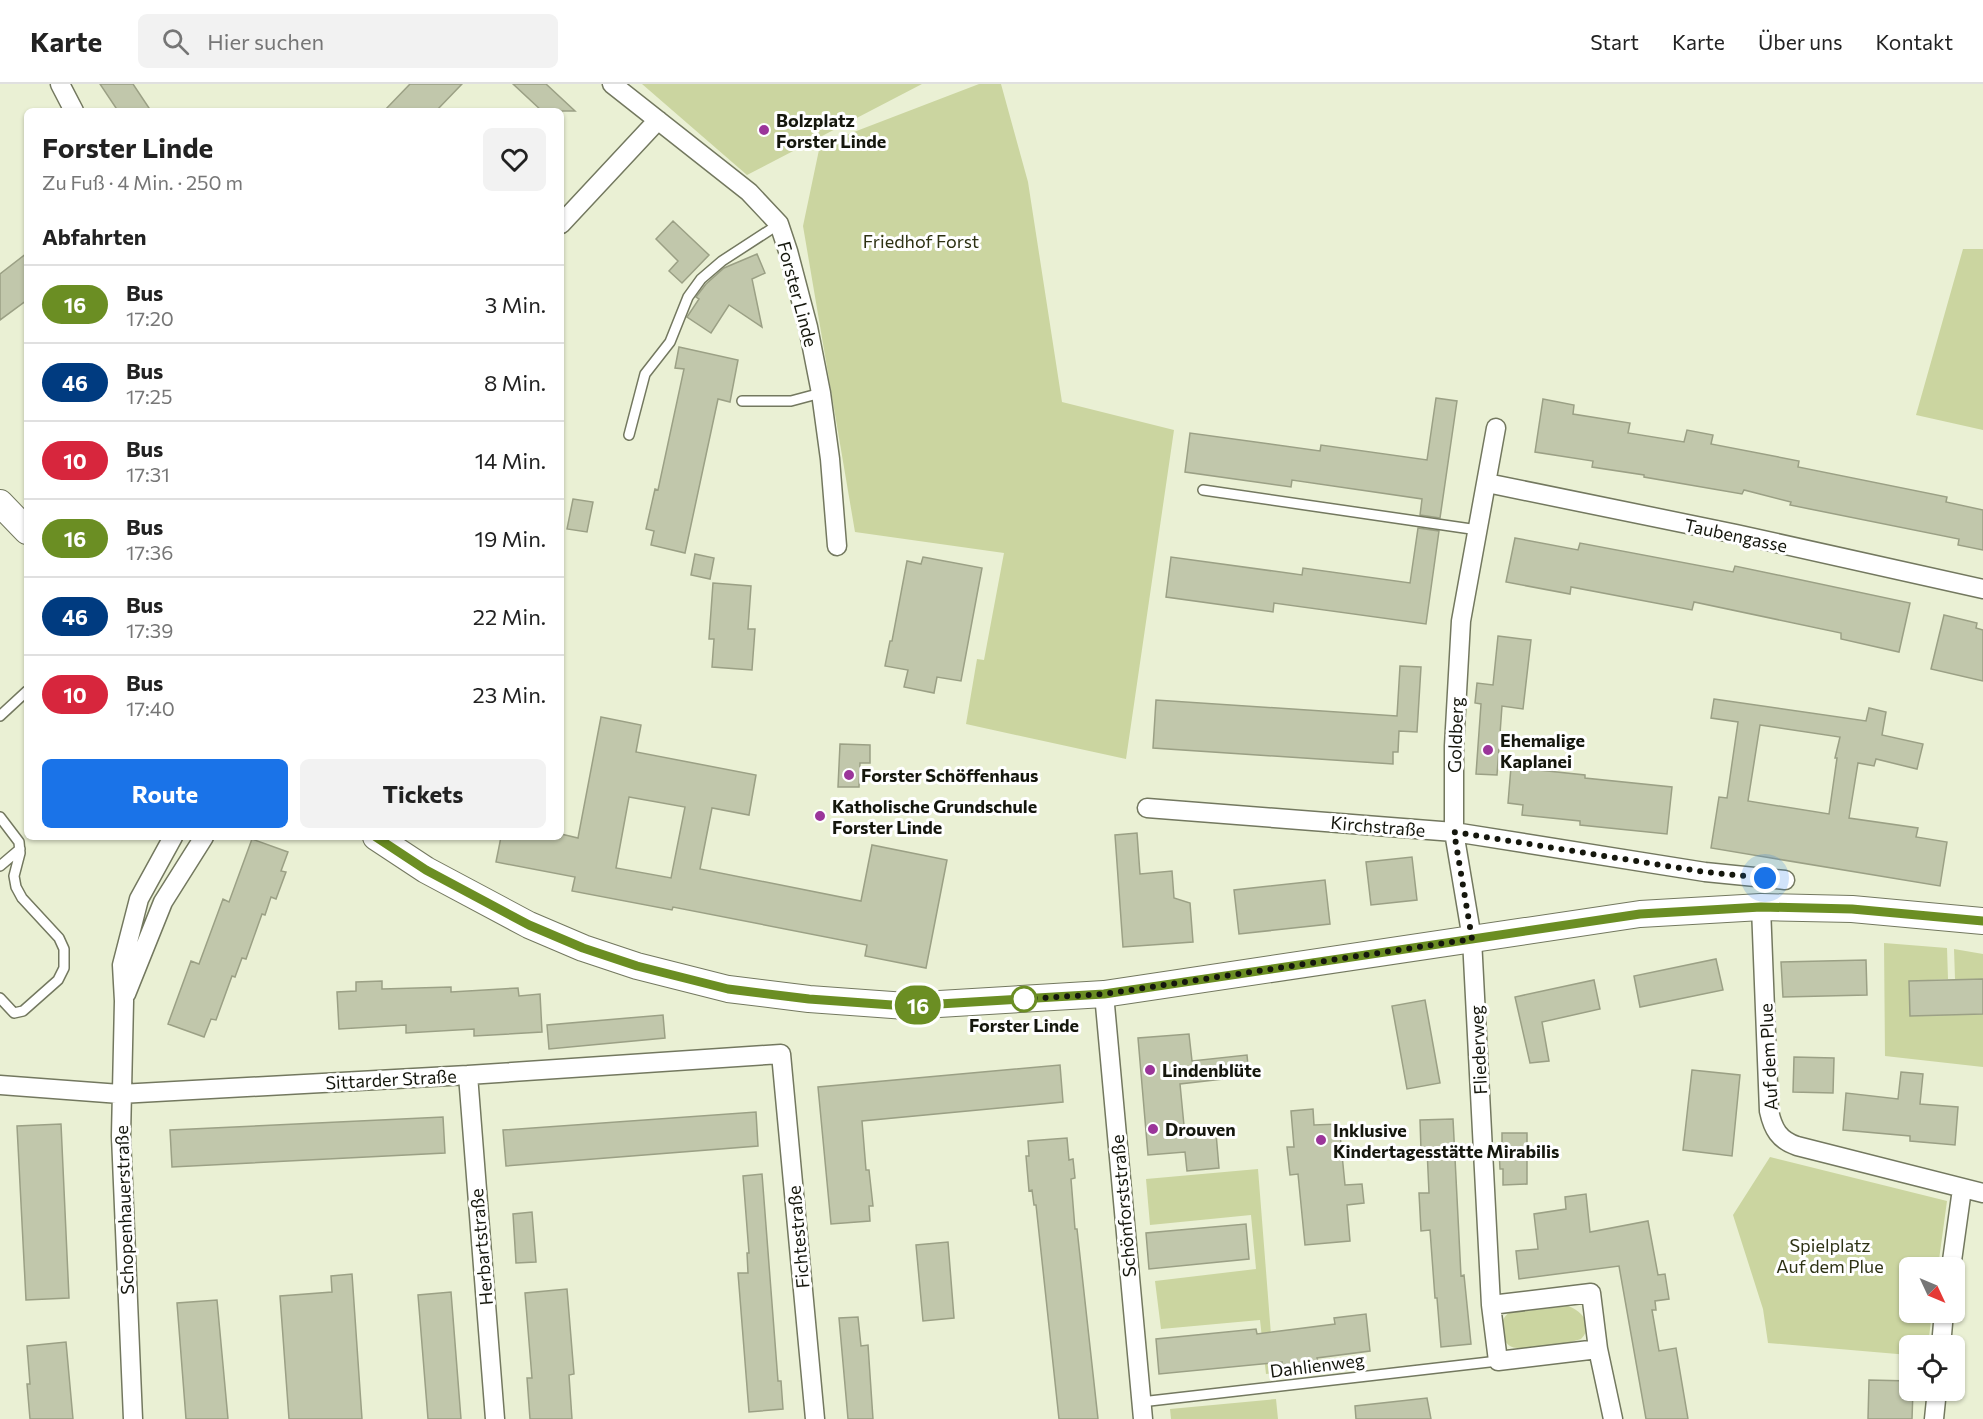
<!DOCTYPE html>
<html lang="de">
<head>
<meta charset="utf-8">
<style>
  :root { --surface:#fff; --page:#f2f2f2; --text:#222; --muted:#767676; --line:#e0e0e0; --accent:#1a73e8 }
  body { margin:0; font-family:Commissioner,sans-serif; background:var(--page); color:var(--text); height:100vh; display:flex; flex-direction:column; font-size:22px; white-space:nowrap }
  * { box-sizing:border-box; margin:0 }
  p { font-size:20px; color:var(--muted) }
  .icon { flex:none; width:33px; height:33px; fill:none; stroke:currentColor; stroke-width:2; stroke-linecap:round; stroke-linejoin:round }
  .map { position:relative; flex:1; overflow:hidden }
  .drawer { position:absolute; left:24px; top:24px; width:540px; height:732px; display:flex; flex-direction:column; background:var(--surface); border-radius:9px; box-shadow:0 2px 4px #0004 }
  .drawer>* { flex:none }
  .badge { padding:0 12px; border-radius:20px; font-size:21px; line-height:39px }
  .needle { width:39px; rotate:134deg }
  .controls { position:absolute; left:1899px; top:1173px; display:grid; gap:12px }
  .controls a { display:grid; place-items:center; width:66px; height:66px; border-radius:9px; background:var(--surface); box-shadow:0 2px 4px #0004; font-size:30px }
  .you { position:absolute; width:30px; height:30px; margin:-15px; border:4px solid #fff; border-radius:50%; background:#1a73e8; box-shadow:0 0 0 9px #1a73e833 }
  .map>.badge { position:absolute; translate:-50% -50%; box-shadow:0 0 0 3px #fff }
  h2 { padding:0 18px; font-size:22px; line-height:54px }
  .round { display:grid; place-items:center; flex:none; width:63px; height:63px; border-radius:9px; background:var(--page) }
  .headline { display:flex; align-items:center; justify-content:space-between; height:102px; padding:0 18px }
  h1 { font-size:28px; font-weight:700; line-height:45px }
  .cta { display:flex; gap:12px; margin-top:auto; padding:12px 18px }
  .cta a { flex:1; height:69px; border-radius:9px; background:var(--accent); color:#fff; font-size:24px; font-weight:700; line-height:69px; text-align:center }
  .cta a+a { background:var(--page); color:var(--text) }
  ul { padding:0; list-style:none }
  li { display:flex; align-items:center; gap:18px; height:78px; padding:0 18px; border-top:2px solid var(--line) }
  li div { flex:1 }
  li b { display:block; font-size:22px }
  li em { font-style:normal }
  li .badge { min-width:66px; font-weight:700; text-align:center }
  header { display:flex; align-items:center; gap:36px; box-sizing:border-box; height:84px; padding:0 30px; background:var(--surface); border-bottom:2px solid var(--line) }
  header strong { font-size:28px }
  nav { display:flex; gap:33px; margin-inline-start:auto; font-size:21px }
  .search { width:420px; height:54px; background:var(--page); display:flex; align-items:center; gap:15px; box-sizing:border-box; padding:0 21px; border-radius:9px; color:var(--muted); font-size:22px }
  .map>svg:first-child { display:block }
</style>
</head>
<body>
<header>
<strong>Karte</strong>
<div class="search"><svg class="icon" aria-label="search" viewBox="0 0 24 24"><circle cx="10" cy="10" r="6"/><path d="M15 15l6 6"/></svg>Hier suchen</div>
<nav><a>Start</a><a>Karte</a><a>Über uns</a><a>Kontakt</a></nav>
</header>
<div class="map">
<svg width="1983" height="1335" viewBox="0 0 1983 1335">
  <rect width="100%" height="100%" fill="#eaf0d4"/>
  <path fill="#cbd5a0" d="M642 0H922L747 91Z
    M979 0H1001L1028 98 1062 318 1174 346 1126 675 966 640 977 575 984 576 1004 469 855 448 803 142 820 61Z
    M1963 165H1983V346L1916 331Z
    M1884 859 1947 864 1948 895 1909 897 1910 932 1983 930V983L1885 972Z
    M1954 865 1983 870V895H1955Z
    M1770 1073 1947 1117 1938 1183 1910 1184V1228L1932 1229 1928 1261 1910 1262 1909 1271 1768 1259 1763 1225 1733 1131Z
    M1258 1085 1274 1289 1266 1290 1260 1236 1161 1245 1155 1197 1256 1185 1251 1131 1150 1141 1146 1095Z
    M1568 1222C1583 1227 1594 1242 1581 1255 1570 1259 1519 1269 1510 1262 1505 1259 1502 1251 1502 1245 1502 1238 1503 1233 1509 1229Z
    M1276 1315 1278 1335H1171L1170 1325Z"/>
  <path fill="#c1c7ab" stroke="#9ba085" stroke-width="1.5" fill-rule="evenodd" d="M100 0H133L151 27H118Z
    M410 0H462L436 27H384Z
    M513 0H546L575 27H542Z
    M673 137 709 171 682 199 669 187 678 177 656 155Z
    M27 169V216L0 236V190Z
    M757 170 765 189 752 195 762 243 729 221 711 249 687 233 699 215 696 213 706 200 724 184Z
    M679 263 738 276 730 318 718 315 685 469 651 461 654 447 646 445 655 405 658 406 684 285 675 284Z
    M1436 314 1457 317 1440 434 1420 431 1422 415 1292 396 1291 403 1185 388 1190 349 1320 367 1321 361 1427 376Z
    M1543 315 1574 321 1573 330 1630 339 1628 349 1684 358 1687 346 1713 351 1711 360 1799 377 1798 383 1947 413 1946 418 1983 426V466L1958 461 1959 455 1790 421 1791 418 1744 406 1742 410 1644 393V391L1592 383 1593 377 1535 368Z
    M573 415 593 418 587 448 567 445Z
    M1418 444 1439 447 1426 540 1274 519 1273 528 1166 513 1171 473 1302 491 1303 484 1410 499Z
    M1515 454 1578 466 1580 459 1733 488 1735 482 1910 519 1899 568 1841 555V549L1694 518 1692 526 1571 503 1570 510 1506 498Z
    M695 470 714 474 710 495 691 491Z
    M923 473 982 484 961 597 937 593 934 609 904 603 908 586 885 582 890 557H892L907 477 921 480Z
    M713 499 751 502 748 545H755L752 586 712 583 714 555H709Z
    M1944 531 1977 539 1976 544 1983 546V597L1931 585Z
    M1498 552 1531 556 1523 625 1502 622 1497 691 1476 690 1481 620 1475 619 1477 599 1493 601Z
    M1400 582 1421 583 1417 648 1399 647 1398 668H1393V680L1153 664 1156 616 1397 632Z
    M1714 615 1866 637 1869 624 1886 628 1882 651 1923 660 1917 685 1876 675 1874 682 1858 679 1849 734 1918 744 1916 753 1947 758 1940 802 1711 764 1719 713 1727 714 1738 638 1711 634ZM1760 641 1840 653 1835 674H1837L1829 730 1748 717Z
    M601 633 641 641 636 668 756 691 749 731 712 724 700 785 861 817 872 761 947 776 926 884 865 872 867 861 673 823 672 826 572 807 575 793 496 778 501 753H561V750L578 754ZM629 713 685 723 671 794 616 784Z
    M840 660 870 661V679H860L859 703H838Z
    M1511 683 1585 691V694L1672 703 1667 750 1580 741V737L1522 731 1523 721 1508 719Z
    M1137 749 1140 790 1172 787 1174 814 1190 819 1193 858 1123 863 1115 751Z
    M252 755 288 768 281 787 286 788 276 815 271 813 265 831 262 830 246 875 242 874 235 893 232 892 216 936 211 935 204 953 168 940 191 877 199 880 223 815 229 818Z
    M1412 773 1417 816 1371 821 1366 778Z
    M1325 796 1330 840 1239 850 1234 806Z
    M1716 875 1723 906 1640 923 1634 892Z
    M1866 876 1867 911 1783 913 1781 878Z
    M1983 895V930L1910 932 1909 897Z
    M1594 896 1600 925 1542 938 1549 977 1530 979 1515 913Z
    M382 897V905L451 903V908L518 904 519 912 540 910 542 948 474 952V945L406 949V941L339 945 337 908 356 907V898Z
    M1425 916 1440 999 1407 1005 1392 922Z
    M663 931 665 954 549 965 547 941Z
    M1189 950 1192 977 1247 971 1249 992 1180 1000 1185 1052 1216 1049 1219 1084 1187 1087 1185 1068 1148 1071 1138 954Z
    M1794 973 1834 974 1833 1009 1793 1008Z
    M1060 981 1063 1018 862 1037 866 1086H869L873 1122H869L870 1137 831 1140 818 1003Z
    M1692 986 1740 991 1732 1072 1683 1066Z
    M1901 988 1923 990 1920 1020 1958 1023 1955 1061 1910 1057V1052L1843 1046 1846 1009 1898 1015Z
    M1313 1025 1314 1041 1339 1040 1345 1101 1362 1100 1364 1119 1347 1121 1350 1157 1305 1161 1298 1090 1290 1091 1287 1063H1294L1291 1027Z
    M756 1028 758 1062 506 1082 503 1046Z
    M443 1033 445 1069 172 1083 170 1046Z
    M1453 1035 1461 1192 1464 1191 1471 1260 1441 1263 1437 1214H1435L1430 1146 1421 1147 1419 1109H1429L1427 1065 1421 1066 1420 1036Z
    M61 1040 69 1214 26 1216 17 1042Z
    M1502 1049H1527V1100L1503 1101V1085H1500L1499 1065H1502Z
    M1067 1054 1069 1076 1073 1075 1075 1094 1071 1095 1075 1145H1077L1098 1335H1059L1036 1121H1034L1032 1106 1029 1107 1026 1072H1029L1028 1057Z
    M762 1090 778 1297H781L783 1325 749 1328 738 1189H748L747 1169H749L743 1092Z
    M1586 1110 1590 1148 1648 1137 1658 1191 1665 1190 1669 1215 1655 1217 1656 1226H1652L1659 1267 1676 1264 1688 1335H1646L1619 1182 1519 1195 1516 1167 1538 1165 1534 1130 1566 1125 1565 1113Z
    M532 1128 536 1178 516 1179 513 1130Z
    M1246 1140 1249 1175 1149 1185 1146 1149Z
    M948 1158 954 1234 923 1237 916 1161Z
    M352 1190 362 1335H289L280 1212 332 1208 331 1192Z
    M567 1205 574 1290 569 1291 572 1335H530L527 1294H532L525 1209Z
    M451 1208 461 1335H428L418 1211Z
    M217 1216 228 1335H186L177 1219Z
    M1366 1230 1370 1267 1317 1274 1318 1278 1282 1282V1278L1159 1290 1156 1255 1256 1245 1257 1250 1335 1240 1334 1234Z
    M858 1233 861 1262 868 1261 873 1335H848L839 1234Z
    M66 1258 73 1335H30L27 1300H30L27 1262Z
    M1869 1296 1910 1297V1306H1913L1912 1335H1868Z
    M1427 1314 1431 1335H1356L1355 1322Z"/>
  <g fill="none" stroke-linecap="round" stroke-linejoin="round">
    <defs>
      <path id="lane" d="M742 317H791L821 309
        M629 351 645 290 670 258 688 213 701 195 722 177 779 140
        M1203 406 1478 446
        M0 632 27 607
        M0 733 19 758 20 769 14 792 16 803 22 814 59 854 64 865V884L58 896 23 927 14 929 0 914
        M0 782 20 765
        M1141 1318 1498 1277"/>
      <path id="street" d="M60 0 74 27
        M612 0 749 108 779 140 788 167 808 243 821 309 830 375 837 462
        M561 140 658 36
        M1487 399 1736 450 1983 505
        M1147 724 1454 748 1705 788 1785 796
        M1761 823 1769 1027C1773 1045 1779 1056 1797 1062L1983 1109
        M126 910 163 818 204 753
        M1104 910 1143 1335
        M468 991 495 1335
        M0 1001 120 1010 468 991 781 970 815 1335
        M1951 1184 1962 1105
        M1491 1221 1591 1209 1598 1265 1498 1277 1491 1221 1472 855 1454 748V662L1461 537 1496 344
        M1941 1262 1944 1228
        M1598 1265 1613 1335
        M133 1335 121 1052 124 917 122 881 139 815 173 753
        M1934 1335 1937 1306"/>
      <path id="secondary" d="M0 419 27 447
        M376 753 426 786 529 841 583 864 637 882 728 905 809 915 906 922 1104 910 1640 830 1761 823 1852 825 1983 837"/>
    </defs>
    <use href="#lane" stroke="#73785f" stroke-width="12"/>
    <use href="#street" stroke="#73785f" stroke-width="21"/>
    <use href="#secondary" stroke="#73785f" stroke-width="28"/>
    <use href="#lane" stroke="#fff" stroke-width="9"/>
    <use href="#street" stroke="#fff" stroke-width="18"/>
    <use href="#secondary" stroke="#fff" stroke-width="26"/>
  </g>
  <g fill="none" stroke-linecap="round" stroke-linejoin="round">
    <defs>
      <path id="line" d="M376 753 426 786 529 841 583 864 637 882 728 905 809 915 906 922 1104 910 1640 830 1761 823 1852 825 1983 837"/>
    </defs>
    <use href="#line" stroke="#fff" stroke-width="14"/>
    <use href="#line" stroke="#6b8e23" stroke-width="9"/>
    <path stroke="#15170d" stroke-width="6" stroke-dasharray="0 10.8" d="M1024 915 1104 910 1472 855 1454 748 1705 788 1765 794"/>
  </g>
  <g fill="#9b359a" stroke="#fff" stroke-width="2">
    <circle cx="764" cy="46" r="6"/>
    <circle cx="1488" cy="666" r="6"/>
    <circle cx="849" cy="691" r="6"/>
    <circle cx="820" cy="732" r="6"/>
    <circle cx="1150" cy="986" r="6"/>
    <circle cx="1153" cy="1045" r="6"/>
    <circle cx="1321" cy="1056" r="6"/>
  </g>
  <circle fill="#fff" stroke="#6b8e23" stroke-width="3" cx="1024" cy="915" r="12"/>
  <g text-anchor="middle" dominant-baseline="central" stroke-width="6" stroke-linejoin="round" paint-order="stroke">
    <g font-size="18" font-weight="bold" fill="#15170d" stroke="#fff" text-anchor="start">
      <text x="776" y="36">Bolzplatz<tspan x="776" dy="21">Forster Linde</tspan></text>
      <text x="1500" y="656">Ehemalige<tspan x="1500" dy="21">Kaplanei</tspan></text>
      <text x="861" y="691">Forster Schöffenhaus</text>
      <text x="832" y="722">Katholische Grundschule<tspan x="832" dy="21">Forster Linde</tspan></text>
      <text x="1162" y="986">Lindenblüte</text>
      <text x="1165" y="1045">Drouven</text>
      <text x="1333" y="1046">Inklusive<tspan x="1333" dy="21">Kindertagesstätte Mirabilis</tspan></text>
    </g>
    <g font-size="18" fill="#2d3113" stroke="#fff">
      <text x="921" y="157">Friedhof Forst</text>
      <text x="1830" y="1161">Spielplatz<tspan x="1830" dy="21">Auf dem Plue</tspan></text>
    </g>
    <g font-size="18" fill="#15170d" stroke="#fff">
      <text transform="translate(798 210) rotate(75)">Forster Linde</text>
      <text transform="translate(1736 451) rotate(12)">Taubengasse</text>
      <text transform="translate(1455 651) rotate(-88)">Goldberg</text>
      <text transform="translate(1378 742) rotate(5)">Kirchstraße</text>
      <text transform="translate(1478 966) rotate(-93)">Fliederweg</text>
      <text transform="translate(1768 973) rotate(-93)">Auf dem Plue</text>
      <text transform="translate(391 995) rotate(-3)">Sittarder Straße</text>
      <text transform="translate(1123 1122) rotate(-95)">Schönforststraße</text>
      <text transform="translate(124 1126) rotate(-92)">Schopenhauerstraße</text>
      <text transform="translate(798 1153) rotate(-95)">Fichtestraße</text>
      <text transform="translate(481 1163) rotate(-95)">Herbartstraße</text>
      <text transform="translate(1317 1281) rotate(-7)">Dahlienweg</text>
    </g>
    <g font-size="18" font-weight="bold" fill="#15170d" stroke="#fff">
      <text x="1024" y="941">Forster Linde</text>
    </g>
  </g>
</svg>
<div class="controls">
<a><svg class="needle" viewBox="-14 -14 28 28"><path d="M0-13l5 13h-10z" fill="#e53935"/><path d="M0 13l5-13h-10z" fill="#767676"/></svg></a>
<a><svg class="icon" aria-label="locate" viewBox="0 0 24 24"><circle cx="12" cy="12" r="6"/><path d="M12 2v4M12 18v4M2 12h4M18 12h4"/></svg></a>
</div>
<div class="you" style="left:1765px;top:794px"></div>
<b class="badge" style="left:918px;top:921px;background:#6b8e23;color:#fff">16</b>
<section class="drawer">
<div class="headline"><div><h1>Forster Linde</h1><p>Zu Fuß · 4 Min. · 250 m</p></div><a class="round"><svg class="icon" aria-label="heart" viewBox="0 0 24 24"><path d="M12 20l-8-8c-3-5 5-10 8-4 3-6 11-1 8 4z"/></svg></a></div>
<h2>Abfahrten</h2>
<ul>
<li><span class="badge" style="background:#6b8e23;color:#fff">16</span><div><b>Bus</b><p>17:20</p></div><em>3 Min.</em></li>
<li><span class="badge" style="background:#003b80;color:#fff">46</span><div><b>Bus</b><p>17:25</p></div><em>8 Min.</em></li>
<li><span class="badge" style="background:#d7263d;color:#fff">10</span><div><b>Bus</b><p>17:31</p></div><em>14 Min.</em></li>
<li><span class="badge" style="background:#6b8e23;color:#fff">16</span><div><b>Bus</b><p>17:36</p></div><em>19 Min.</em></li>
<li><span class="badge" style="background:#003b80;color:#fff">46</span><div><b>Bus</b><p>17:39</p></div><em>22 Min.</em></li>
<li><span class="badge" style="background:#d7263d;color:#fff">10</span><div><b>Bus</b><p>17:40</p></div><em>23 Min.</em></li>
</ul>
<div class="cta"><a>Route</a><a>Tickets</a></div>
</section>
</div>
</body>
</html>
